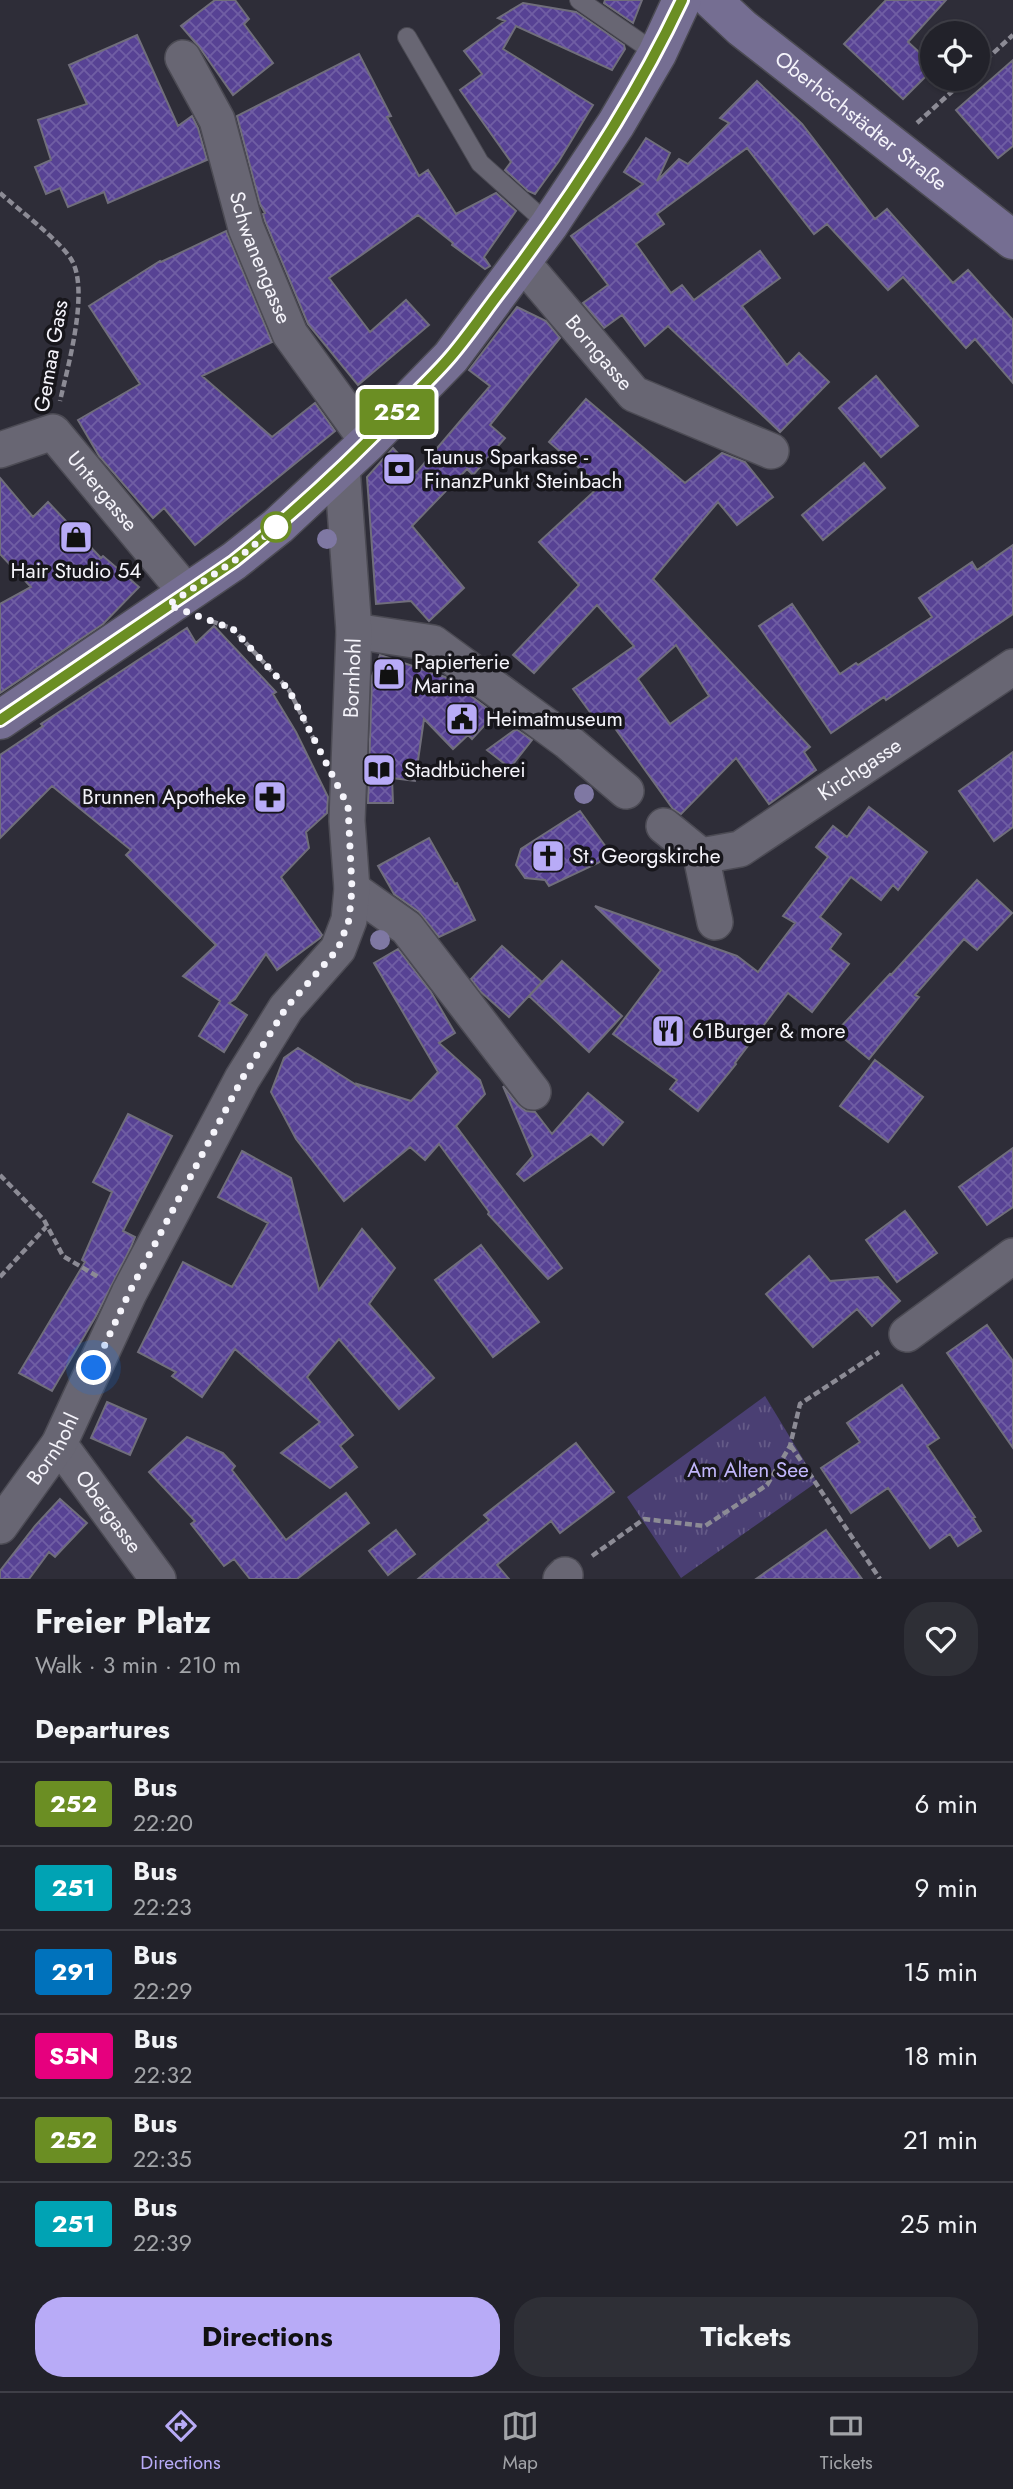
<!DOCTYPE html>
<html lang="en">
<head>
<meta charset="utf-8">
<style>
  :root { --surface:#22222a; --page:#2e2f36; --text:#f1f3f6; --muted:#a2a4a8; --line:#3f3f47; --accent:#b8abf7 }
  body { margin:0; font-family:Jost,sans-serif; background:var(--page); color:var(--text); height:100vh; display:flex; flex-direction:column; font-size:26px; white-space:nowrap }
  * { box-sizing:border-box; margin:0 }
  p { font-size:23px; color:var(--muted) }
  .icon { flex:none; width:38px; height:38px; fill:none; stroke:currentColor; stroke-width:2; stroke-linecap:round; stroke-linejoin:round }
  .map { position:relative; height:1579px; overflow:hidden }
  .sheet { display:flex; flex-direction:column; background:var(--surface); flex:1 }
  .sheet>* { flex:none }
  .badge { padding:0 14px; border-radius:5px; font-size:24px; line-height:46px }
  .controls { position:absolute; left:920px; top:21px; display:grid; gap:14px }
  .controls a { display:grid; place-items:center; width:70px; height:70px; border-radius:50%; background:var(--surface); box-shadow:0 2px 5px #0004,0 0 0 2px var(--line); font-size:35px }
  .you { position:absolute; width:35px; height:35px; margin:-18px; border:5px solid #fff; border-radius:50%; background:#1a73e8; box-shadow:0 0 0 10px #1a73e833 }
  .map>.badge { position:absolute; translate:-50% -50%; box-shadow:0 0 0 4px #fff }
  h2 { padding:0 35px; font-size:26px; line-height:63px }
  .round { display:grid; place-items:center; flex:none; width:74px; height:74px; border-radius:28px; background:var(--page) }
  .headline { display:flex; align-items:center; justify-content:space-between; height:119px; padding:0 35px }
  h1 { font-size:33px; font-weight:700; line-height:52px }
  .button { display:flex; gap:14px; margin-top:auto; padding:14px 35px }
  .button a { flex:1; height:80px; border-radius:28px; background:var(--accent); color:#111; font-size:28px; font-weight:700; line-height:80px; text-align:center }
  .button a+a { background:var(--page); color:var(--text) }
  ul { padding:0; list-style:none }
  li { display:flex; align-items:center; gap:21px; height:84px; padding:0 35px; border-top:2px solid var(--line) }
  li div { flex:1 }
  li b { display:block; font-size:26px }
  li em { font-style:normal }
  li .badge { min-width:77px; font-weight:700; text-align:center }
  .tabs { display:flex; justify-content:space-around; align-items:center; height:98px; border-top:2px solid var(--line); background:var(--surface); font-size:19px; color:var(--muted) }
  .tabs a { display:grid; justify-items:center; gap:4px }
  .tabs .selected { color:var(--accent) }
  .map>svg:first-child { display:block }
</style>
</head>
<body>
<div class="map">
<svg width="1013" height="1579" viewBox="0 0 1013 1579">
  <defs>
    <pattern id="park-tufts" width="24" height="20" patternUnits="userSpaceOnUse" patternTransform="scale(1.75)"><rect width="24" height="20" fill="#4a3f73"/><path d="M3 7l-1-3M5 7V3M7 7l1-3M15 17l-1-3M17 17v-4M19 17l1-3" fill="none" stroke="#655b88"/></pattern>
    <pattern id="building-cross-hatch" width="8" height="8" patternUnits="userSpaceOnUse" patternTransform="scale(1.75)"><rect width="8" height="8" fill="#574294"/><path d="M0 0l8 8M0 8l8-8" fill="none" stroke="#705ea4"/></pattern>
  </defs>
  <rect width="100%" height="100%" fill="#2e2d38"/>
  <path fill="url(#park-tufts)" d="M765 1396 817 1482 681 1578 627 1497Z"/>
  <path fill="url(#building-cross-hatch)" stroke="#706e7b" stroke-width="2" fill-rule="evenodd" d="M215 0H235L249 19 244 24 273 63 233 95 200 48 181 26Z
    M605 0H642L633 23 604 3Z
    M886 0H946L908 42 933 65V69L903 99 844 44Z
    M523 3 576 12 624 45 625 49 612 70 516 26 503 49 593 105 559 161 535 194 528 191 505 170 511 162 460 90 482 74 464 51 505 21 498 18Z
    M137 35 178 126 192 116 198 128 207 160 108 203 104 192 68 207 60 188 46 194 35 167 51 160 38 120 87 104 69 65Z
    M359 54 391 116 387 117 419 176 428 170 456 214 496 193 516 211 484 257 490 266 485 269 452 245 453 243 418 215 329 278 370 332 406 300 429 325 358 385 308 324 265 221 263 214 265 213 260 204 237 116Z
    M1013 60V146L998 158 956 110Z
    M757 81 802 124 875 219 887 209 953 283 968 270 1013 320V383L975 339 966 348 903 277 888 290 827 224 814 234 747 148 657 214 664 224 636 244 671 293 682 285 694 300 760 251 780 278 742 306 787 365 799 353 829 382 780 432 668 326 645 346 622 315 604 328 583 303 608 285 571 236 643 184 624 172 646 138 670 153 657 181 679 159 688 164 729 123 720 118Z
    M226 231 272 342 202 376 272 437 315 403 335 431 195 545 164 508 153 518 99 456 78 420 140 384 89 306 160 261 161 262Z
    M517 307 546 321 560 338 490 425 505 438 473 475 467 469 412 526 464 588 429 621 411 601 376 604 367 477 393 448 416 473 490 386 469 370Z
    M876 376 918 426 881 457 839 408Z
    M586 399 685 483 722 453 745 462 773 497 737 525 718 502 653 579 810 747 804 752 816 770 769 804 736 758 681 814 673 809 604 713 595 719 573 689 634 646 597 605 534 673 513 655 579 585 539 542 600 486 549 442ZM676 645 709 696 670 724 638 679Z
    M864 463 885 488 823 540 802 515Z
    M0 478 33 517 48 502 101 558 103 556 139 587 103 624 0 693V604L31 587 0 554Z
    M1013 545V614L886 700 884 697 831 733 759 626 792 604 840 674 856 663 858 665 932 617 919 598 972 562 977 570Z
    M214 626 276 692 273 694 296 732 328 797 327 813 306 832 309 848 281 877 322 935 320 938 277 970 266 954 235 999 229 1003 247 1015 224 1052 199 1036 220 1001 183 976 216 945 126 855 131 850 52 786 0 838V755L43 726 41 724 187 628 196 643Z
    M380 655 445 677 495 714 472 739 468 735 453 749 424 719 415 781 392 778 393 803H368L372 676Z
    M516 729 532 740 510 768 487 750Z
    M1013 752V827L994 841 959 791Z
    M869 807 927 852 898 890 893 885 881 900 851 877 820 917 841 934 830 949 849 964 812 1012 788 993 735 1063 736 1064 698 1111 670 1089 677 1080 613 1034 661 970 595 906 737 956 758 972 795 923 783 916 828 857 816 847 833 826 847 837Z
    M580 811 611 854 598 863 549 886 545 880 525 878 516 865 521 849Z
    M429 838 455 884 457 883 475 920 439 937 419 912 394 894 378 866Z
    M977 880 1012 913 977 950 964 939 915 995 919 997 869 1059 836 1032 890 974 891 975Z
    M502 946 542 982 509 1017 481 992 471 979Z
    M398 949 431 992 455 1033 439 1043 480 1080 485 1094 456 1126 562 1268 548 1279 488 1214 489 1212 439 1144 425 1160 410 1147 344 1201 296 1139 271 1092 284 1058 298 1048 358 1086 357 1084 411 1101 438 1072 374 963Z
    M562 961 622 1016 589 1052 529 996Z
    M875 1060 923 1097 888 1142 840 1106Z
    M503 1086 518 1105 526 1111 535 1112 552 1134 588 1093 623 1122 603 1145 591 1134 524 1181 517 1174 533 1156Z
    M128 1114 172 1136 123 1231 135 1237 131 1247 96 1316 52 1391 19 1373 85 1262 82 1260 112 1192 93 1182Z
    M1013 1148V1207L987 1225 959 1187Z
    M242 1151 291 1178 319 1290 362 1229 395 1268 369 1304 434 1378 399 1409 339 1339 307 1377 353 1435 340 1446 357 1467 330 1488 281 1453 320 1422 235 1349 202 1397 172 1376 176 1372 138 1352 183 1262 232 1287 268 1223 218 1197Z
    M905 1211 937 1253 897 1282 866 1240Z
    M481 1245 539 1322 493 1357 435 1280Z
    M809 1256 830 1281 878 1277 900 1301 872 1326 857 1309 813 1347 766 1294Z
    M987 1325 1013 1361V1448L947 1353Z
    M902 1385 939 1438 927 1446 975 1517 973 1518 981 1531 958 1546 950 1534 930 1548 888 1488 851 1513 821 1468 860 1442 847 1423Z
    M107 1402 146 1419 130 1455 91 1438Z
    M187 1437 223 1453 235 1466 232 1470 286 1540 346 1493 369 1523 297 1579H250L234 1559 224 1566 191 1524 195 1521 149 1472Z
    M576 1443 614 1492 560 1533 551 1521 497 1565 509 1579H418L489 1520 484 1515Z
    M60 1499 87 1523 55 1557 49 1552 29 1579H0V1571L35 1526Z
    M396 1530 415 1554 388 1575 369 1551Z
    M826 1530 862 1579H756Z"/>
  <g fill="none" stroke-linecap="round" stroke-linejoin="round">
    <defs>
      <path id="lane" d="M579 0 657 54
        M407 37 480 163 549 225"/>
      <g id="street">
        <path id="s1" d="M183 58 217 120 246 228 290 334 368 442"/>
        <path id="s2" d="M522 262 634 394 771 451"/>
        <path id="s3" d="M0 450 53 432 187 593"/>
        <path d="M354 631 433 643 567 741 626 791"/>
        <path id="s4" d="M664 826 701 856 740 849 1013 667"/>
        <path d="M701 856 715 922"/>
        <path d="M352 889 407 928 533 1092"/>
        <path d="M907 1334 1013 1256"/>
        <path id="s5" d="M59 1444 158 1579"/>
        <path id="s6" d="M0 1526 59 1444 129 1293 242 1079 286 1008 338 949 349 920 352 889 347 821 354 631 342 467"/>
        <path d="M561 1579 565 1575"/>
      </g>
      <g id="secondary">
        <path id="s7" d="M712 0 742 28 1013 240"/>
        <path d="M0 720 234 561 278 526 368 442 451 357 549 225 616 124 657 54 682 0"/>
      </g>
    </defs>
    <use href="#lane" stroke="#4c4b54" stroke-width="20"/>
    <use href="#street" stroke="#4c4b54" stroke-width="38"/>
    <use href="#secondary" stroke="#4c4b54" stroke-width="41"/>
    <path stroke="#8c8b95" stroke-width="4.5" stroke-dasharray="7 3.5" stroke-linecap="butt" d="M978 67 1013 35
      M917 123 966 79
      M0 193C18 209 59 240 71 259 90 289 68 366 60 401
      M211 621 233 629 289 690 314 740
      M0 1175 44 1220 63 1256 100 1278
      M0 1277 46 1227
      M791 1446 880 1579
      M592 1556 644 1519 705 1526 767 1485 790 1446 800 1404 879 1352"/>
    <use href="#lane" stroke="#686673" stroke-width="18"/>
    <use href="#street" stroke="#686673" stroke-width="35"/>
    <use href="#secondary" stroke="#756e92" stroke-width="38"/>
  </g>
  <g fill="#7f78a3">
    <circle cx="327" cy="539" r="10"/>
    <circle cx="584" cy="794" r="10"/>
    <circle cx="380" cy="940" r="10"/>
  </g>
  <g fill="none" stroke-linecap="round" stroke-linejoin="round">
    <defs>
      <path id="line" d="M0 720 234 561C293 514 347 464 399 410 416 392 435 375 451 356 468 336 483 314 499 293 569 201 633 104 682 0"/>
    </defs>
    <use href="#line" stroke="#fff" stroke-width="16"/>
    <use href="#line" stroke="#6b8e23" stroke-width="10"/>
    <path stroke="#f5f4fb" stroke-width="7" stroke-dasharray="0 12.6" d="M94 1368 129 1293 242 1079 286 1008 338 949 349 920 352 889 348 806 289 690 233 629 168 605 234 561 278 526 276 527"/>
  </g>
  <defs>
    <symbol id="bank-square" viewBox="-11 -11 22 22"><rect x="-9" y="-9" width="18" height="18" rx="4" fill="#b8abf7" stroke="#17161b"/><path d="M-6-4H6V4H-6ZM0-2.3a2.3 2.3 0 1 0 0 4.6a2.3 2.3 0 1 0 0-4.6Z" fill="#111"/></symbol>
    <symbol id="shop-square" viewBox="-11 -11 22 22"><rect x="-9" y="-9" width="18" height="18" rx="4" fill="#b8abf7" stroke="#17161b"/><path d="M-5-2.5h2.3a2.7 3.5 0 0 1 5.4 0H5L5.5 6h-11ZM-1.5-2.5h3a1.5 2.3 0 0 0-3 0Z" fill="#111"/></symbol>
    <symbol id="civic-square" viewBox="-11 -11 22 22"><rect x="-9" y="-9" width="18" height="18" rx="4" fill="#b8abf7" stroke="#17161b"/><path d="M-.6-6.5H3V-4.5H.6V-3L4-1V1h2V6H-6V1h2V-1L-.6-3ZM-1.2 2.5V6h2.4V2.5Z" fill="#111"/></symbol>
    <symbol id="library-square" viewBox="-11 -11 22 22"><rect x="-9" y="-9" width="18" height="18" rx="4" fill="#b8abf7" stroke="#17161b"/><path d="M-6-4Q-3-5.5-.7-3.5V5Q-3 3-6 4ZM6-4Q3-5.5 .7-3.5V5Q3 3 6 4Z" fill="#111"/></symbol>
    <symbol id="pharmacy-square" viewBox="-11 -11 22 22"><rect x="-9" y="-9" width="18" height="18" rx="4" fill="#b8abf7" stroke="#17161b"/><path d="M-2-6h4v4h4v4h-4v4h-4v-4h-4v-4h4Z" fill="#111"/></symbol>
    <symbol id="church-square" viewBox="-11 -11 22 22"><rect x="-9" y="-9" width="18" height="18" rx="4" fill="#b8abf7" stroke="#17161b"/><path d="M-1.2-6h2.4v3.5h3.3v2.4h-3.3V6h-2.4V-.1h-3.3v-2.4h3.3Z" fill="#111"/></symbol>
    <symbol id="restaurant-square" viewBox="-11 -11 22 22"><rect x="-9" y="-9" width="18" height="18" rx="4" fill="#b8abf7" stroke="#17161b"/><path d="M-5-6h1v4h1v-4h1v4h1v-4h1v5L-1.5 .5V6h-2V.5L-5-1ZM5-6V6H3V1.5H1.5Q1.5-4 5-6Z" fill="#111"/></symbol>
  </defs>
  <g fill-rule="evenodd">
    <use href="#bank-square" x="380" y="450" width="38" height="38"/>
    <use href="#shop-square" x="57" y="518" width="38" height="38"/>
    <use href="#shop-square" x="370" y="655" width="38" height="38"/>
    <use href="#civic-square" x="443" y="700" width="38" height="38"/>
    <use href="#library-square" x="360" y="751" width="38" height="38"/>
    <use href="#pharmacy-square" x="251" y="778" width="38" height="38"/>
    <use href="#church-square" x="529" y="837" width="38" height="38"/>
    <use href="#restaurant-square" x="649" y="1012" width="38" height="38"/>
  </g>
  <circle fill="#fff" stroke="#6b8e23" stroke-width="3.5" cx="276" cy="527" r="14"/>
  <g text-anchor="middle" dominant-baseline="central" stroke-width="7" stroke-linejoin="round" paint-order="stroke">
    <g font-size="21" fill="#f5f4fb" stroke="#17161b">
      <text stroke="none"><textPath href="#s7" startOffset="192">Oberhöchstädter Straße</textPath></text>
      <text stroke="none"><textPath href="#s1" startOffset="215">Schwanengasse</textPath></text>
      <text stroke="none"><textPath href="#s2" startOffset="119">Borngasse</textPath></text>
      <text transform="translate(51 356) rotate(-80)">Gemaa Gass</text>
      <text stroke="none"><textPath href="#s3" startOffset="133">Untergasse</textPath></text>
      <text stroke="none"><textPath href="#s6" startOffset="945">Bornhohl</textPath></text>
      <text stroke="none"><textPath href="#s4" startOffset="231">Kirchgasse</textPath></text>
      <text stroke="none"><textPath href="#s6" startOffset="94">Bornhohl</textPath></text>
      <text stroke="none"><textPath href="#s5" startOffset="84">Obergasse</textPath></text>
    </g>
    <g font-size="21" fill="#f5f4fb" stroke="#17161b" text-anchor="start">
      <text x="424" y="457">Taunus Sparkasse -<tspan x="424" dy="24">FinanzPunkt Steinbach</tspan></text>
      <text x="76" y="571" text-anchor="middle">Hair Studio 54</text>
      <text x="414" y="662">Papierterie<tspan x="414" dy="24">Marina</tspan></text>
      <text x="486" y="719">Heimatmuseum</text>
      <text x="404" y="770">Stadtbücherei</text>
      <text x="246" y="797" text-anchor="end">Brunnen Apotheke</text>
      <text x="572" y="856">St. Georgskirche</text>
      <text x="692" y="1031">61Burger &amp; more</text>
    </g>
    <g font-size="21" fill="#c1b6fa" stroke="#17161b">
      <text x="748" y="1470">Am Alten See</text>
    </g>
  </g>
</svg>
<div class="controls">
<a><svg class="icon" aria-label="locate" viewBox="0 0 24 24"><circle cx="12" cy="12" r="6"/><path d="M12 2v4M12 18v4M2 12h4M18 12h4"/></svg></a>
</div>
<div class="you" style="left:94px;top:1368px"></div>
<b class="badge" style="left:397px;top:412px;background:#6b8e23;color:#fff">252</b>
</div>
<section class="sheet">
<div class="headline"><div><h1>Freier Platz</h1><p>Walk · 3 min · 210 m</p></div><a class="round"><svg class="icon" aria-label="heart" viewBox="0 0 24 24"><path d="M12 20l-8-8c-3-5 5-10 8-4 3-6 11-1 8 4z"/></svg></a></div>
<h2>Departures</h2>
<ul>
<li><span class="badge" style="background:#6b8e23;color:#fff">252</span><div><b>Bus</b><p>22:20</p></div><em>6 min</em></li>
<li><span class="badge" style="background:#00a3b4;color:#fff">251</span><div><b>Bus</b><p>22:23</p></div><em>9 min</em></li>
<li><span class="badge" style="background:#0072bc;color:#fff">291</span><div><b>Bus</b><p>22:29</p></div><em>15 min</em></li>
<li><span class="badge" style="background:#e6007e;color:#fff">S5N</span><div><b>Bus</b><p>22:32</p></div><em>18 min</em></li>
<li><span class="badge" style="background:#6b8e23;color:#fff">252</span><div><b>Bus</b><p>22:35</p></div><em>21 min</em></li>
<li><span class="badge" style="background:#00a3b4;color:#fff">251</span><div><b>Bus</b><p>22:39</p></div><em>25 min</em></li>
</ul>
<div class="button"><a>Directions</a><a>Tickets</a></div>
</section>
<nav class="tabs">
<a class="selected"><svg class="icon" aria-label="directions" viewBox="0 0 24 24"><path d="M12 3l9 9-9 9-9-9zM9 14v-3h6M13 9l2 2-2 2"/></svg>Directions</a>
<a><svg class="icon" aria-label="map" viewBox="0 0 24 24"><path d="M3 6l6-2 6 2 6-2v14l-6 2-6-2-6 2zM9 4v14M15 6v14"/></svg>Map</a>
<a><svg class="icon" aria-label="tickets" viewBox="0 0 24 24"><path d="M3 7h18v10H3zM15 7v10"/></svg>Tickets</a>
</nav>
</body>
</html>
